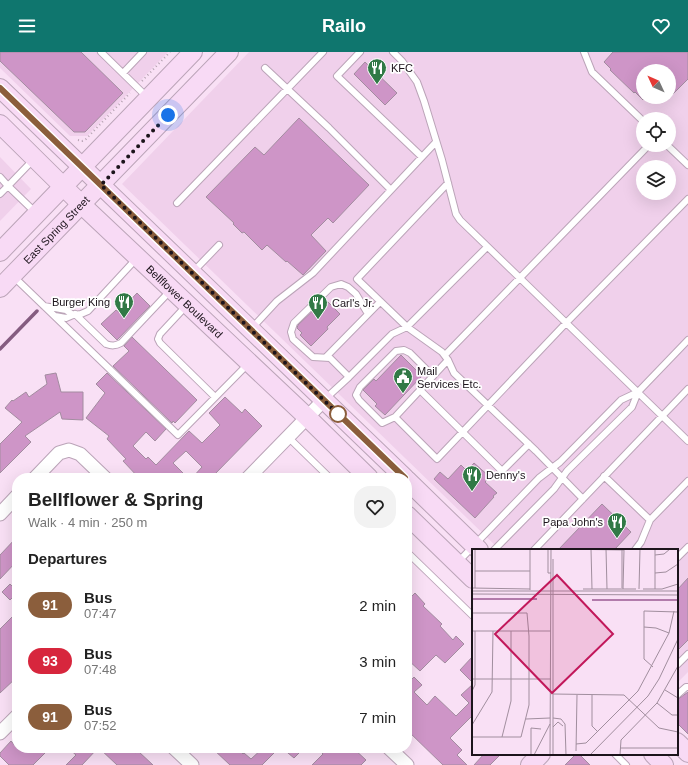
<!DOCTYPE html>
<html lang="en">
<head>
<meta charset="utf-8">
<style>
  :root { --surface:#fff; --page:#f2f2f2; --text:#222; --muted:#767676; --accent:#0f766e }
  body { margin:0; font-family:Helvetica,sans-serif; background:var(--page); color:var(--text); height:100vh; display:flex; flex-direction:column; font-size:15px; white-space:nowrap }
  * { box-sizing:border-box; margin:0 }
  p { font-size:13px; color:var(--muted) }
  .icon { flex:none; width:22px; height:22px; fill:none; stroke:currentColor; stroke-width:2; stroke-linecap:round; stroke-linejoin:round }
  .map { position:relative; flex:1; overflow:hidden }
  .sheet { position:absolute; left:12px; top:421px; width:400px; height:280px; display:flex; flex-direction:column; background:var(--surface); border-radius:16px; box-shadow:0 4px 16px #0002 }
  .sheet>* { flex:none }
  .badge { padding:0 8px; border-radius:13px; font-size:14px; line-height:26px }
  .needle { width:26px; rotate:314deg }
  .buttons { position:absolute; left:636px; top:12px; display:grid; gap:8px }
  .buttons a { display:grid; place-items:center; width:40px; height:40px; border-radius:50%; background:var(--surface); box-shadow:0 4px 16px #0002; font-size:20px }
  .you { position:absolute; width:20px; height:20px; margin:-10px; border:3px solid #fff; border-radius:50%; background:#1a73e8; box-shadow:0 0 0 6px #1a73e833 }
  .map>.badge { position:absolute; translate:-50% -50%; box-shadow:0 0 0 2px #fff }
  h2 { padding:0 16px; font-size:15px; line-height:36px }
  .round { display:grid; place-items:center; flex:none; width:42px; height:42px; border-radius:16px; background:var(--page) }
  .overview { display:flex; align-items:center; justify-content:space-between; height:68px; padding:0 16px }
  h1 { font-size:19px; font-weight:700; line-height:30px }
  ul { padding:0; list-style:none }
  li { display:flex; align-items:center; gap:12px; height:56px; padding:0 16px }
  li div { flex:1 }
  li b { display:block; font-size:15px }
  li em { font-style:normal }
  li .badge { min-width:44px; font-weight:700; text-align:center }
  header { display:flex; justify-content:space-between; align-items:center; height:52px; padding:0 16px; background:var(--accent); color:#fff; font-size:18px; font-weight:700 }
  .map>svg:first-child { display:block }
</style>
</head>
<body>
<header><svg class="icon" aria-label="menu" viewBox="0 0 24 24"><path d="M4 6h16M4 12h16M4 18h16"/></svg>Railo<svg class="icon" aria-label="heart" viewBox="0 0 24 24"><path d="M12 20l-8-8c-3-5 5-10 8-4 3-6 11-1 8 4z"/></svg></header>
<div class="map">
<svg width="688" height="713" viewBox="0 0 688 713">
  <rect width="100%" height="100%" fill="#f9e0f5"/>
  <path fill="#f0d0eb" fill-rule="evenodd" d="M0 0H168L87 84H70L0 16Z
    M249 0H688V620L677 631V498H500L122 132ZM643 19H669V45H643ZM643 67H669V93H643ZM643 115H669V141H643Z
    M0 105 31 137 0 169Z"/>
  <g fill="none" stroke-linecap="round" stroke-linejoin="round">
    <path stroke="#855c80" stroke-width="3.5" d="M0 297 37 259"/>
  </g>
  <path fill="#ce95c7" stroke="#a38ca0" d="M0 0H81L123 41 85 80H74L0 9Z
    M613 0H688V27L669 46V19H643V48L635 40 634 41 610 18 611 17 604 10Z
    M365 10 397 41 385 53 354 22Z
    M299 66 369 133 333 171 328 166 311 183 326 199 303 223 287 209 286 210 267 193 262 198 244 180 242 181 233 172 234 171 206 145 255 95 264 103Z
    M137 241 150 254 117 288 101 272 116 258 119 260Z
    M325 247 340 262 327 275 328 277 311 294 300 283 302 281 297 276 298 273Z
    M132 285 197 348 175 371 173 369 172 371 113 314 129 299 124 294Z
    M401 303 422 324 385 363 375 354 377 352 363 338 374 327 376 329Z
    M56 321 61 340H83V368L62 367 60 360 25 384 31 390 0 421V392L22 370 5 356 12 348 13 349 26 340 29 345 47 332 45 323Z
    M107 321 166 377 155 389 146 380 133 394 146 407 148 405 156 413 189 379 202 391 220 373 209 361 225 345 242 361 245 357 262 374 213 424 211 423 207 426H192L202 415 186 399 173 411 188 426H139L123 409 126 407 107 387 109 384 86 366 105 341 96 332Z
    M474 411 490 425 485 430 497 441 493 444 494 445 475 466 434 427 440 420 448 427 461 413 467 419Z
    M602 452 631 480 614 498H558Z
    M17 485V509L0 527V503Z
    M688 526V588L677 599V538Z
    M10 532 17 539V541L10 548 2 540Z
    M415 541 425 552 423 554 442 572 440 574 453 588 456 584 464 592 445 611 436 603 420 619 407 607V549Z
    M17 560V625L0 641V577Z
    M473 604V631L460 618Z
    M414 625 422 633 414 640 427 653 435 644 456 664 469 651 461 643 473 632V663L450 686 462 698 457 703 467 713H443L407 678V632Z
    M688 640V682L677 671V648Z
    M11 689 17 696H50L33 713H9L0 704V701Z
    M68 696H98L82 713H66L76 703Z
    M99 696H130L136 701 138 699 153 713H117Z
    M212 696H237L243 702 244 701 251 707 263 696H279L262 713H230Z
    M282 696H304L294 706Z
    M317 696H353L366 708 361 713H312L323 702Z
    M484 702H501L490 713H474Z
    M576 702H579L590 713H565Z"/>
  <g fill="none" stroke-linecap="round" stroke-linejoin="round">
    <defs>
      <path id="lane" d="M101 0 147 45
        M360 0 337 24 422 105
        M393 0 402 9 417 30 424 49 442 108 456 162 460 168 688 389
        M584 0 592 20 643 69
        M265 16 329 76 391 138
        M123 21 143 0
        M667 93 688 113
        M34 107 8 134 36 161
        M0 125 8 134 0 142
        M448 131 357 227 407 275 442 300 448 308 454 321 536 399 583 447
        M177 151 323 0
        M193 220 219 193
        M13 224 178 383 248 312
        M187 253 160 282 158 287 160 291 215 345
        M44 254 66 258 73 263
        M75 262 106 292C112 294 115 294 121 291L170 239
        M55 264 66 266 73 263 81 262 88 259 137 206
        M252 276 277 249 313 221 436 90
        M445 303 649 93
        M326 305 380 250
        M448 308 395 365 437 407 566 271 688 147
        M349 325 330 306 313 305 293 287 291 280 294 271 331 235 341 232 348 235 356 242 368 262
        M420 338 502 419 529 392
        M325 347 349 325 392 282 407 275 487 195
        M395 365 382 371 359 348 356 343 360 335 396 299 404 298 410 301 433 324
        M288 385 330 426
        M604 424 650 468
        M494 498 554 437 567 419 632 355 638 340 688 288
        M534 498 688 337
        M635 498 641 490 650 468 688 429
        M407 500 473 564
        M677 506 688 495
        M458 510 539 426 560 410 621 348 638 340
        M677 613 688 602
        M677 643 686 635H688
        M615 702 626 713"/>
      <path id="street" d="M35 426 59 401 69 398 80 402 105 426
        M248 426 324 348
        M0 462 17 444
        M0 681 17 664
        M174 696 192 713
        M389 696 407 713"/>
      <g id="secondary">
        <path d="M0 36 405 426"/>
        <path id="s1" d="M0 72 81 152 307 365 369 426"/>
        <path d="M0 200 193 0"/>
        <path id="s2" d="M0 236 229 0"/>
        <path d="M407 428 479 498"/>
        <path d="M407 463 473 527"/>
        <path d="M677 690 688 701"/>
        <path d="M653 702 664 713"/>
        <path d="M530 713 541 702"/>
      </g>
    </defs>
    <use href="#lane" stroke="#bba4b8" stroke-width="8"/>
    <use href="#street" stroke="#bba4b8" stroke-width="15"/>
    <use href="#secondary" stroke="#bba4b8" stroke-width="20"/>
    <path stroke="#b6a2b2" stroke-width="2" stroke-dasharray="1 3" stroke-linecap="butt" d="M142 29 170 0
      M78 88 82 89 86 87 130 41"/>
    <use href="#lane" stroke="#fff" stroke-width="6"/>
    <use href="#street" stroke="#fff" stroke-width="13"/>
    <use href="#secondary" stroke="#f8daf5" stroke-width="18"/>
  </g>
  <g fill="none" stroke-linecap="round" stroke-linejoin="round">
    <defs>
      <path id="line" d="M0 36 405 426"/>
    </defs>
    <use href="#line" stroke="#fff" stroke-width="9"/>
    <use href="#line" stroke="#8b5e3c" stroke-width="6"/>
    <path stroke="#1c141b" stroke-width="4" stroke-dasharray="0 7.2" d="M168 63 101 133 338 362"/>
  </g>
  <defs>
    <symbol id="restaurant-pin" viewBox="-11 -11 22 30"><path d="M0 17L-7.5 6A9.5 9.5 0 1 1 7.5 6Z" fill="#317946" stroke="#fff"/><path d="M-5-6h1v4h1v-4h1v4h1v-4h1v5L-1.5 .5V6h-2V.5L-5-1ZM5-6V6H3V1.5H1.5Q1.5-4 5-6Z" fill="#fff"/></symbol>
    <symbol id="civic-pin" viewBox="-11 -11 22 30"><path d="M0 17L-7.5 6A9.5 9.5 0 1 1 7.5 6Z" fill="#317946" stroke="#fff"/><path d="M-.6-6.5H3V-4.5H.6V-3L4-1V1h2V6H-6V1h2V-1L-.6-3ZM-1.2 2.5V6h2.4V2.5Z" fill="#fff"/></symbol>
  </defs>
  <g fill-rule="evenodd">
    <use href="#restaurant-pin" x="366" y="5" width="22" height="30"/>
    <use href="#restaurant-pin" x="113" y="239" width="22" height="30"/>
    <use href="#restaurant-pin" x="307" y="240" width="22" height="30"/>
    <use href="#civic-pin" x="392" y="314" width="22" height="30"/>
    <use href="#restaurant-pin" x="461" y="412" width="22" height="30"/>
    <use href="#restaurant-pin" x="606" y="459" width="22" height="30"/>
  </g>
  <circle fill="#fff" stroke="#8b5e3c" stroke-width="2" cx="338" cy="362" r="8"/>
  <g text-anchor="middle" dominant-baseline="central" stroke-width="3.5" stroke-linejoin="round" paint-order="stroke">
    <g font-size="11" fill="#1c141b" stroke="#fff" text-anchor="start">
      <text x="391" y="16">KFC</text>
      <text x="110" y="250" text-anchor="end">Burger King</text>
      <text x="332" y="251">Carl's Jr.</text>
      <text x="417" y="319">Mail<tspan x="417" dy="13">Services Etc.</tspan></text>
      <text x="486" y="423">Denny's</text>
      <text x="603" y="470" text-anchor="end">Papa John's</text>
    </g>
    <g font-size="11" fill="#1c141b" stroke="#fff">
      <text stroke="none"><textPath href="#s2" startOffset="81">East Spring Street</textPath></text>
      <text stroke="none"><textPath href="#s1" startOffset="256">Bellflower Boulevard</textPath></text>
    </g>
  </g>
  <g transform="translate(472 497)">
    <rect width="206" height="206" fill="#f9e0f5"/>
    <path fill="none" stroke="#b27bab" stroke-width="2" d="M0 50H65M120 51H206"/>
    <path fill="none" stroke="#a18e9e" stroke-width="1" d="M3 0V39M76 0V24H79M88 0 152 1M119 0 120 40M134 0 135 40M150 1V39M183 6 192 5 198 0M3 22H58M183 24 194 23 206 15M0 39 58 40M111 40H164M151 40 152 1M167 40 168 0M171 40H190L206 35M183 40V0M58 41V0M0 42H206M0 45 206 46M0 64H55L57 87V156L49 188H0M172 78 184 79 197 84M0 82H79M181 118 172 110V62L206 63M0 130H79M193 141 206 149M0 142 3 136V82M81 145 152 146 187 179 206 183M120 146V177L125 182M185 154 200 166H206M81 169 89 170 93 175 94 206M54 170 78 169M0 176 20 143 21 82M81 178 86 173 91 177M30 188 39 152V82M104 195 114 194 166 142 197 84 202 62M148 199H206M104 202 105 146M59 206V179L69 180M62 206 78 175M78 206 79 0M81 206V10M118 206 176 147 187 130 206 90M148 206 149 191 185 154 206 117"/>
    <path fill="#c2185b" fill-opacity="0.15" stroke="#c2185b" stroke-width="2" d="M85 26 141 85 80 144 23 85Z"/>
    <rect width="206" height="206" fill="none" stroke="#1c141b" stroke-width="2"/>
  </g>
</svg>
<div class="buttons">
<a><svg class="needle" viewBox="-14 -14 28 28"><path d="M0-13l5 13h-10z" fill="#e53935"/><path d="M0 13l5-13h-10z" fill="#767676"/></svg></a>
<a><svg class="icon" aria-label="locate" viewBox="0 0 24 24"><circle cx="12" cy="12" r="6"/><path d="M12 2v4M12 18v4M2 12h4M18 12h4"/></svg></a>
<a><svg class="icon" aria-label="layers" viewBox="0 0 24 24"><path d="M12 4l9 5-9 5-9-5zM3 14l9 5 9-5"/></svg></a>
</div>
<div class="you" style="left:168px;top:63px"></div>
<section class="sheet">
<div class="overview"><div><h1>Bellflower &amp; Spring</h1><p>Walk · 4 min · 250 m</p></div><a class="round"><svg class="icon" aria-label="heart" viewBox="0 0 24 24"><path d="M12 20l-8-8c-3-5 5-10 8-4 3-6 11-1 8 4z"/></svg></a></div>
<h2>Departures</h2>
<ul>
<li><span class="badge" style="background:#8b5e3c;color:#fff">91</span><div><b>Bus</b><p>07:47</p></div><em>2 min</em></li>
<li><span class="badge" style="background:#d7263d;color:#fff">93</span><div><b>Bus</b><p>07:48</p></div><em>3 min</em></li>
<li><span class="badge" style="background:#8b5e3c;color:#fff">91</span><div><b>Bus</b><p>07:52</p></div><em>7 min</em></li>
</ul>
</section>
</div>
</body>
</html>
